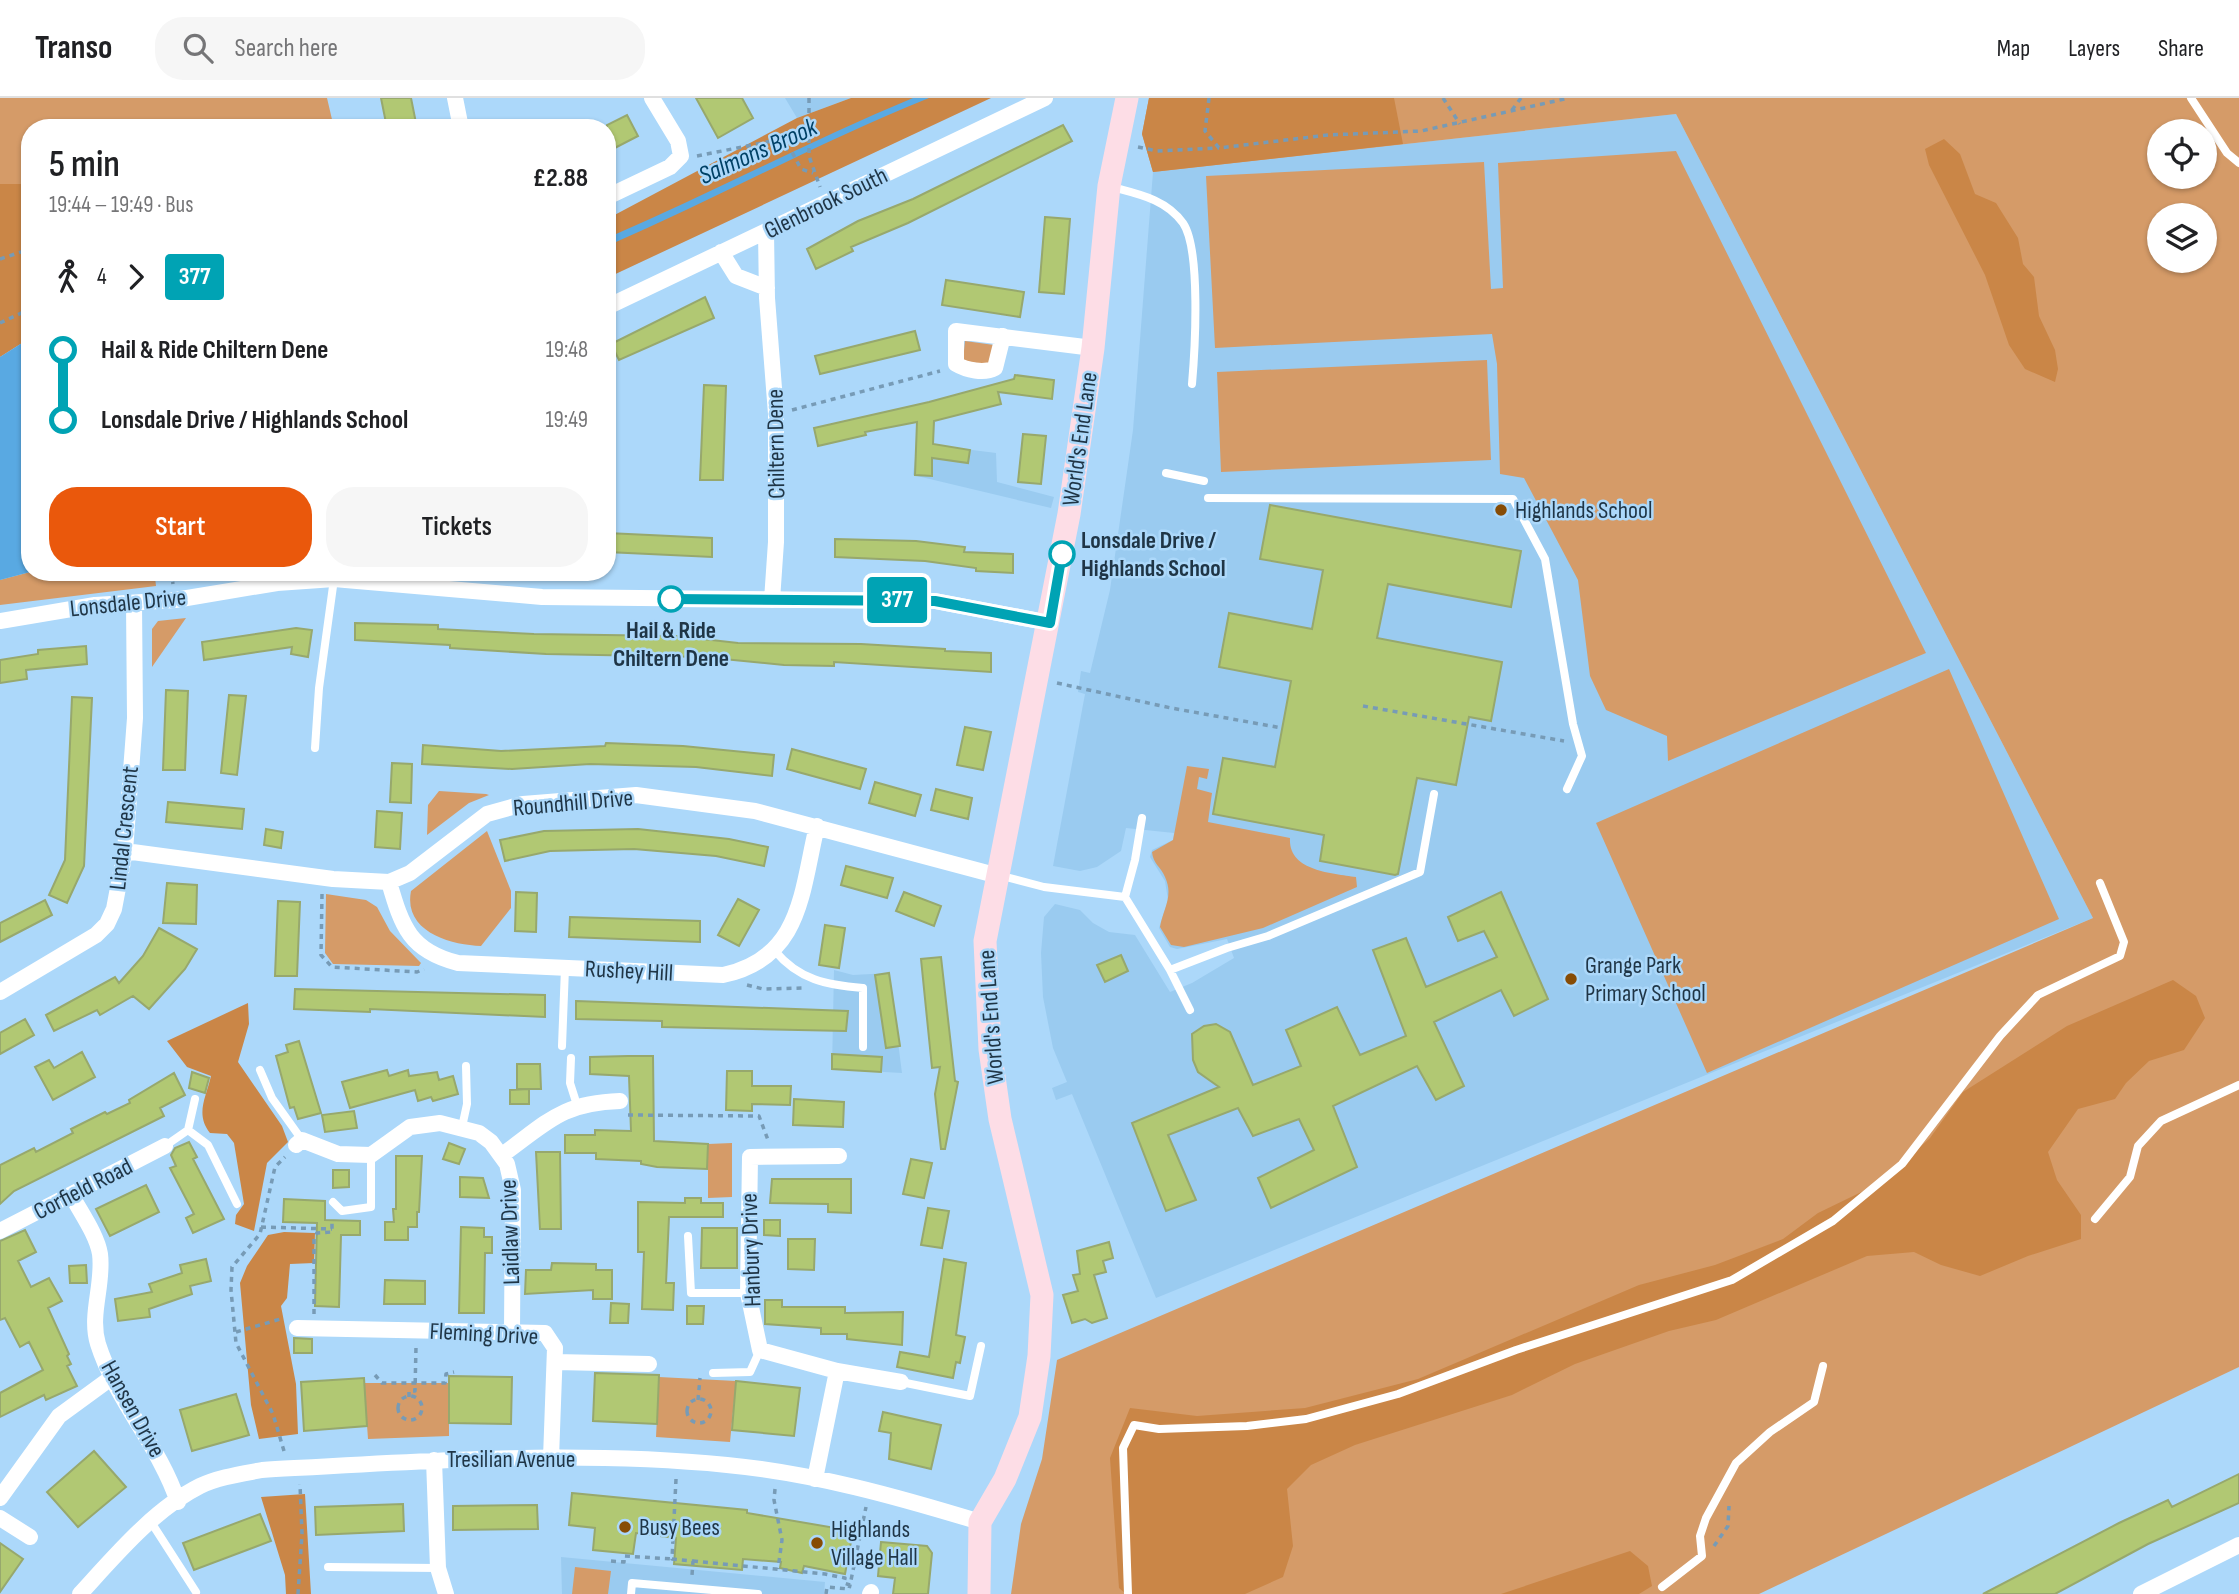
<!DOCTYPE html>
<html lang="en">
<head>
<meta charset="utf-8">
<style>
  :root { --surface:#fff; --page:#f6f6f6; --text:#202124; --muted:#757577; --line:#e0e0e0; --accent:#ea580c }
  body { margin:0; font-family:"Sofia Sans Condensed",sans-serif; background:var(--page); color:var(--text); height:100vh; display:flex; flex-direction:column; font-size:26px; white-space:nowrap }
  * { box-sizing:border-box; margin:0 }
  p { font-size:23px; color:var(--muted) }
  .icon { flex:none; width:38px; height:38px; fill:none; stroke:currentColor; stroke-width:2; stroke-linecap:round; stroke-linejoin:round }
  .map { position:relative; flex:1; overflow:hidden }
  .side { position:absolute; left:21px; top:21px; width:595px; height:462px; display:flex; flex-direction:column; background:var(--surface); border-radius:28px; box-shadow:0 2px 5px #0004 }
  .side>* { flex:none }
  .badge { padding:0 14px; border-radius:5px; font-size:24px; line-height:46px }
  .tools { position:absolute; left:2147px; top:21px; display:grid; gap:14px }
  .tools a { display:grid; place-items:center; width:70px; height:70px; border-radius:50%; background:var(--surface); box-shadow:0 2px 5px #0004; font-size:35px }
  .map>.badge { position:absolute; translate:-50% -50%; box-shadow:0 0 0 4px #fff }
  .legs { display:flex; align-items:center; gap:10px; height:77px; padding:0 28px; font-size:23px }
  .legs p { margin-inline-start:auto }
  .headline { display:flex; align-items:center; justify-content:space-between; height:119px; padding:0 28px }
  h1 { font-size:38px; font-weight:600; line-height:52px }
  .primary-button { display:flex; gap:14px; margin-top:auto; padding:14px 28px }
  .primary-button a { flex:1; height:80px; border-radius:28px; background:var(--accent); color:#fff; font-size:28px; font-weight:600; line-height:80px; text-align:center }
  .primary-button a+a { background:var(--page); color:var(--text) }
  ul { padding:0 28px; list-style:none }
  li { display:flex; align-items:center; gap:24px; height:70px; font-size:26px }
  li i { display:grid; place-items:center; width:10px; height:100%; margin:0 9px; background:currentColor }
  li i::after { content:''; width:18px; height:18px; margin:-9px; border:5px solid; border-radius:50%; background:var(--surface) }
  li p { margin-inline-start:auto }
  li:first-child i { background:linear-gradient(#0000 50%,currentColor 0) }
  li:last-child i { background:linear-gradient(currentColor 50%,#0000 0) }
  header { display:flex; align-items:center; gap:42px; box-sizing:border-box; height:98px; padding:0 35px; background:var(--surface); border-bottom:2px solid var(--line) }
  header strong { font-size:33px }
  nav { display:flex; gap:38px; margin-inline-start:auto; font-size:24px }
  .search { width:490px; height:63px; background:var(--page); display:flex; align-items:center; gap:18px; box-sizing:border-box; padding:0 24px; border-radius:28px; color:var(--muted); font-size:26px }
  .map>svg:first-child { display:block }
</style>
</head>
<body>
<header>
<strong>Transo</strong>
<div class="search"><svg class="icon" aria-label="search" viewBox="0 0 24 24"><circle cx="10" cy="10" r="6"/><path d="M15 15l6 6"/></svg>Search here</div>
<nav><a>Map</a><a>Layers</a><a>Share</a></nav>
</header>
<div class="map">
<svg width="2239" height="1496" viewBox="0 0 2239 1496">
  <rect width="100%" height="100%" fill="#acd8fa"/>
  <path fill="#9acbf0" d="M785 0H851L797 20Z
    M1676 16 2093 820 1156 1200 1072 996 1056 1002 1052 990 1067 984 1053 950 1043 899 1041 855 1044 819 1055 806 1080 812 1093 825 1109 834 1135 837 1170 894 1192 885 1234 860 1227 841 1177 851 1170 849 1159 830 1168 802 1165 783 1150 759 1152 752 1173 742 1174 735 1126 730 1121 753 1097 769 1080 773 1053 768 1085 596 1078 594 1081 573 1090 575 1110 492 1133 332 1153 74Z
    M917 345 996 355 997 384 1054 399 1051 410 913 377Z
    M834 872 853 877 889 875 902 975 832 971Z
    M561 1459 825 1484 824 1496H562Z"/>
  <path fill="#d59b68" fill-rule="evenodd" d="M0 0H327L334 30H30V86H0Z
    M1149 0H2239V1269L1759 1496H1011L1021 1426 1042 1361 1057 1262 2093 820 1676 16 1153 74 1142 36ZM2160 33H2205V79H2160ZM2160 117H2205V163H2160Z
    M1676 53 1926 555 1668 663 1667 638 1606 612 1590 578 1578 482 1524 380 1500 376 1497 266 1492 236 1215 250 1206 78 1484 64 1491 191 1503 190 1498 65Z
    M965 243 994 247 990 267 963 263Z
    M1487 262 1491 362 1221 374 1217 274Z
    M30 474H165L155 479 156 488 0 507V482Z
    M186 520 152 569V531L158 523Z
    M1949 571 2059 821 1707 975 1596 725Z
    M1187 668 1209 671 1207 681 1199 679 1197 691 1212 695 1208 724 1290 740C1288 773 1332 775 1356 779L1357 789 1263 830 1184 849 1171 847 1160 829C1163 811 1174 798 1165 779 1161 769 1153 766 1152 754L1173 742Z
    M439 693 486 696 489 697 469 705 427 737 428 707Z
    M487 733 511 793V810L481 848C451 847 403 834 411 793Z
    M326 796 366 802 377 809 390 833 421 865 419 868 333 866 325 855Z
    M732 1045V1099L708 1100V1046Z
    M659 1279 736 1283 730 1344 656 1339Z
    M364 1285H449V1338L368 1341Z
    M575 1469 611 1473 608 1496H572Z"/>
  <path fill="#ca8647" d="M851 0H991L607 180V121L797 20Z
    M1149 0H1394L1403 46 1153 74 1142 36Z
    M1944 41 1960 56 1975 96 1996 105 2018 140 2023 166 2034 179 2039 218 2055 252 2058 271 2055 284 2025 271 2009 247 1985 177 1929 67 1925 51Z
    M0 86H30V240L0 259Z
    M2173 882 2196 898 2205 920 2184 952 2149 963 2126 985 2115 1001 2078 1011 2048 1054 2057 1082 2081 1117V1141L2028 1158 1980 1178 1941 1167 1914 1154 1867 1158 1716 1222 1669 1233 1575 1266 1512 1297 1355 1347 1311 1367 1287 1391 1293 1448 1283 1479 1245 1496H1126L1119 1490 1110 1360 1130 1310 1197 1318 1305 1310 1418 1281 1639 1187 1715 1167 1783 1141 1818 1115 1882 1084 1930 1040 1963 994 2067 928Z
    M248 905 249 926 238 964 282 1028 288 1044 267 1065 254 1133 235 1126 236 1117 244 1106 234 1045 227 1036 210 1035C195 1016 206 1000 211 978L187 969 167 943Z
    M284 1134 315 1135 314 1165 290 1166 287 1200 281 1208 296 1286 298 1336 259 1341 251 1307 240 1185 247 1168 268 1137Z
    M305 1396 311 1496H286L285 1477 261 1399Z
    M1630 1453 1648 1468 1652 1488 1639 1496H1501Z"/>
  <path fill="#59a9e2" d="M913 0H929C819 44 716 101 607 148V140C710 96 809 43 913 0Z
    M30 240V474L0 482V259Z"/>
  <path fill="#b1c873" stroke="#97a86d" stroke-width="2" d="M381 0H411L417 30H387Z
    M696 0H742L753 20 718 40Z
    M627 17 638 38 607 54V27Z
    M1063 27 1072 43 908 125 851 149 853 153 816 171 807 151 858 123 913 101Z
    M1045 119 1070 121 1064 196 1039 194Z
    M946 182 1024 194 1020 219 942 207Z
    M705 199 714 220 619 262 611 246Z
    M915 233 920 252 820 276 815 258Z
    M1015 277 1054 282 1052 301 998 294 1001 306 934 323 933 346 970 352 968 365 932 360V378L915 377 917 324 865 334 866 337 818 348 814 330 929 304 1014 281Z
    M704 287 726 288 723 382H700Z
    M1023 336 1046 338 1041 386 1018 384Z
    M1270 407 1521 453 1511 509 1388 486 1377 540 1502 564 1491 623 1469 619 1456 687 1417 680 1398 776 1395 777 1320 763 1324 737 1213 716 1223 660 1275 669 1291 583 1219 569 1229 515 1312 531 1323 472 1260 461Z
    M607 435 712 440V459L607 454Z
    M835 441 916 443 965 449 964 454 1013 456V475L976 473V470L925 463 835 459Z
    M355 525 438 527V531L534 536 676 538 738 545 861 546 945 551V553L991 555V574L834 564V568L784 567 703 559 546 556 450 550V547L355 542Z
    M296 530 312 532 308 559 291 556 292 549 204 562 202 544Z
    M86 548 87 566 26 572 27 581 0 585V562L38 556V552Z
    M166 592 188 593 185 672H163Z
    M229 597 246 598 237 677 221 675Z
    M72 599 92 600 84 768 67 805 49 797 65 762Z
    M965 629 991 634 983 672 957 667Z
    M606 645 683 648 774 657 772 678 696 669 590 666 512 671 422 666 423 647 501 653 605 648Z
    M792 651 866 671 860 691 787 671Z
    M392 665 412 666 411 705 390 704Z
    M875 684 921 697 915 718 869 705Z
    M936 691 972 700 968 721 931 712Z
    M168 704 244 711 242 731 166 724Z
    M377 713 402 715 400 751 375 749Z
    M266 731 283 734 281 750 264 747Z
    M638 731 729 741 768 749 764 768 716 758 634 751 550 753 505 763 500 742 544 733Z
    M846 768 893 780 887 800 841 787Z
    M167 785 197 787 196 826 163 825Z
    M516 794 537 795 536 834 515 833Z
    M904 794 941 808 934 828 896 813Z
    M1501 794 1548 901 1514 918 1501 892 1434 924 1464 988 1436 1002 1417 968 1333 1008 1357 1069 1271 1110 1258 1080 1314 1052 1299 1021 1253 1038 1238 1010 1168 1037 1196 1102 1166 1113 1132 1025 1219 989 1198 974 1193 962 1192 936 1204 928 1216 926 1230 934 1253 987 1301 968 1286 932 1337 909 1360 957 1406 938 1373 852 1406 840 1426 889 1497 859 1484 833 1458 843 1448 819Z
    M738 801 759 812 739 848 718 837Z
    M45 802 52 817 0 844V825Z
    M278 803 300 804 297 878H275Z
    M570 819 700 823V844L569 839Z
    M825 827 845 830 839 870 819 867Z
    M159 830 197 851 185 871 149 911 133 898 100 917 97 912 54 933 46 917 115 879 119 885 143 858Z
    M1121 857 1128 873 1105 884 1097 867Z
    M941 859 955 983 958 984 945 1051H941L935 996 940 969 932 970 921 861Z
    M889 875 900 948 886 950 875 877Z
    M295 891 545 897V919L370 911V914L294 911Z
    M576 903 848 913 846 933 662 929V923L576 921Z
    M25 921 34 937 0 956V935Z
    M299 943 321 1015 298 1021 294 1009 290 1010 276 958 288 954 286 947Z
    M82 954 95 979 53 1002 35 969 49 962 54 970Z
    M832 956 882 959 881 974 832 971Z
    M628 958H653L654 1043 708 1046 707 1071 657 1069 641 1066V1063L596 1061V1055H565V1037H595V1032L631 1033 629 978 590 976V959Z
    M517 966H540L541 991H517Z
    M387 972 389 978 408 972 409 978 437 974 439 982 453 978 458 996 433 1003 431 999 418 1003 415 992 350 1010 342 984Z
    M727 973H752V988H791L790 1007 752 1006V1013L726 1012Z
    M192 974 209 980 205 995 189 990Z
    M174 975 185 997 160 1010 164 1018 14 1093 0 1106V1067L34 1050 36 1054 73 1035 71 1031 105 1014 107 1016 130 1005 129 1002Z
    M529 991V1006H510V992Z
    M794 1001 844 1004 843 1029 793 1027Z
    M354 1013 357 1030 325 1034 322 1017Z
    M189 1044 197 1059 193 1061 224 1121 193 1135 186 1120 194 1116 170 1070 176 1068 171 1057 175 1050Z
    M449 1045 465 1051 459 1066 443 1061Z
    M536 1054H560L561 1131H540Z
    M396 1058H422L419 1114H417V1129H408V1142H385V1124H394L393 1111H396Z
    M911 1061 932 1065 924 1100 903 1096Z
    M333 1072H349V1089L333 1090Z
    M460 1079 483 1080 489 1100 460 1099Z
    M772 1081H851V1115L828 1114V1106L770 1105Z
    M146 1087 159 1114 110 1138 96 1111Z
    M685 1100H701V1105H723V1119H669L666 1185H674L673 1212 642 1211 644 1154H638V1104L685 1105Z
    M284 1101 325 1103V1122L360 1123V1137H341L339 1209 315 1208 317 1125 283 1124Z
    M928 1110 949 1113 942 1150 921 1147Z
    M764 1122H780V1138L764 1137Z
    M461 1129 484 1130V1139H492V1155H485L484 1215H459Z
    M702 1130H737V1170H701Z
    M25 1132 36 1154 18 1163 31 1189 49 1180 62 1203 48 1210 69 1256 67 1258 71 1266 67 1268 77 1288 46 1302 44 1297 0 1319V1295L43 1272 29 1244 20 1249 5 1220 0 1222V1143Z
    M788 1141H815L814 1172 788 1171Z
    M1109 1144 1113 1160 1103 1163 1106 1174 1094 1177 1107 1220 1092 1225 1085 1221 1072 1225 1063 1197 1078 1193 1073 1177 1080 1176 1077 1153Z
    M206 1161 211 1183 190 1188 192 1196 149 1211 150 1219 118 1223 115 1201 152 1194 149 1186 182 1175 180 1167Z
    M944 1161 966 1165 956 1237 965 1239 960 1265 956 1264 953 1280 897 1269 900 1254 929 1259Z
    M552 1165 596 1166V1172H612V1201H593V1192L525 1196 526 1172H551Z
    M86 1167 87 1185H70L69 1168Z
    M385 1182 425 1183V1206H384Z
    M765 1202H782V1209H845V1215L903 1214 902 1247 847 1241V1236H821V1230L765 1226Z
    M611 1205 629 1206 628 1225H610Z
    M687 1208H704L703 1226H687Z
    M294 1240 312 1241V1255H294Z
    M595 1275 659 1277 657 1326 593 1323Z
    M449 1278 512 1279 511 1326 449 1325Z
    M364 1280 367 1328 304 1333 301 1284Z
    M736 1283 800 1290 794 1338 732 1332Z
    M236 1296 249 1337 192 1353 180 1312Z
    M883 1314 941 1327 931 1371 889 1361 891 1335 879 1333Z
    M94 1353 126 1389 78 1429 47 1394Z
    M2239 1376V1405L2148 1446 2055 1496H1983L2119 1425 2168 1402 2172 1409Z
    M572 1395 747 1412V1415L853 1433 845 1476 804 1468 802 1475 780 1470 781 1464 743 1461 742 1472 674 1466 676 1440 636 1435 633 1456 593 1452 595 1430 569 1427Z
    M403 1406 404 1433 316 1437 315 1409Z
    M537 1407 538 1431 453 1432V1408Z
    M260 1416 271 1443 194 1472 183 1445Z
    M881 1444 927 1448 932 1455 928 1496H893L895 1480 878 1478Z
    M0 1445 23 1461 0 1494Z"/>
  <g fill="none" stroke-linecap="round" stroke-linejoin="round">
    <path stroke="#779bb6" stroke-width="3.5" stroke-dasharray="5 5" stroke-linecap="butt" d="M809 0V58L820 89
      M1209 0 1205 33 1219 50 1328 37 1421 33 1569 0
      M1443 0 1460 26
      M1512 12 1521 0
      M1138 49 1157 53 1219 50
      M697 58 772 43 792 54 801 71 813 75
      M0 161 30 151
      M0 225 30 211
      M792 312 940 273
      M171 474 173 486
      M1057 585 1171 610 1282 630
      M1363 608 1564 643
      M322 796 321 857 332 869 417 874 424 871
      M747 887 763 891 804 890
      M628 1017 759 1018 768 1042
      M261 1129 332 1131
      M314 1216V1140L317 1135 332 1134V1123
      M236 1234 284 1220
      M375 1277 382 1285H445L446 1276 454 1274
      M398 1310a12 12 0 1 1 24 0a12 12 0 1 1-24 0Z
      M409 1299V1293H415L416 1248
      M687 1313a12 12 0 1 1 24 0a12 12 0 1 1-24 0Z
      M698 1302 700 1280
      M284 1353 273 1316 236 1245 231 1192 232 1169 260 1136 275 1069 285 1059
      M676 1381 672 1461 693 1463 692 1477
      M775 1391 774 1402 782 1442 778 1471
      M1714 1448 1728 1428 1729 1408
      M611 1463 624 1464V1458L672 1461
      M693 1463 825 1476 845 1480 844 1485 850 1487 866 1409
      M298 1496 302 1436 300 1386
      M826 1496 827 1489 849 1491 850 1487"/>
    <path stroke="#fff" stroke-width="8" d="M2191 0 2227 55 2239 65
      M1112 89C1138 96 1166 101 1183 125 1201 151 1195 252 1192 286
      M1166 375 1204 383
      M1208 400 1513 401 1545 461 1573 626 1582 658 1567 691
      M315 650 319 590 334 481
      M1002 778 1044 789 1125 799 1135 762 1142 720
      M1125 799 1170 872 1227 850 1268 838 1420 774 1434 696
      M775 853C799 882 827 887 863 890V949
      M1170 872 1190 912
      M562 948 565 870
      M571 960 570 985 577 1007
      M260 972 272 1000 302 1042
      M462 1029 467 1006 466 968
      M188 1032 208 1047 237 1106
      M165 1048 188 1032 195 1001
      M333 1104 342 1113 371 1109V1057
      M2095 1121 2130 1079 2138 1048 2161 1023 2239 987
      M688 1138 691 1195H748
      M713 1275 750 1274 760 1252
      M901 1284 970 1298 981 1248
      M151 1424 196 1494
      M328 1469 438 1470
      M1662 1489 1702 1458 1700 1438 1706 1420 1736 1365 1770 1334 1814 1304 1823 1268
      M631 1496 632 1485 758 1496
      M1128 1496 1123 1350 1134 1327 1159 1331 1247 1328 1306 1321 1398 1296 1516 1252 1732 1182 1833 1123 1902 1066 2000 938 2038 897 2120 858 2124 844 2100 785"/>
    <path stroke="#fff" stroke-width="16" d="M455 0 461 30
      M607 99 670 69 681 58 678 43 652 0
      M766 134 767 200 776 316V444L772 502
      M721 154 736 178 767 190
      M607 209 1045 0
      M1003 238 995 270C984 276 966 272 956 266V233L1093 250
      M0 523 95 507 175 502 277 485 334 481 542 499 935 503 1050 525
      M125 753 333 781 389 784 410 775 487 716 523 706 636 697 755 713 995 777
      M389 784C402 829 410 853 458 865L723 877C802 860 801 794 817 728
      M0 894 96 837 107 826 114 811 125 753 135 620 134 505
      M296 1047 302 1042 338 1056 371 1057 410 1029 440 1025 479 1035 491 1044 507 1066 513 1092 512 1233
      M502 1057C548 1024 561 1005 620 1003
      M72 1098C81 1115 97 1137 100 1156 104 1186 89 1217 98 1246 116 1303 159 1347 178 1404
      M0 1133 165 1048
      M297 1230 545 1235 555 1250 551 1360
      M555 1264 649 1266
      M837 1273 901 1284
      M434 1362 438 1470 446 1496
      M815 1381 837 1273 760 1252 748 1195 750 1059 839 1058
      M0 1400 59 1318 111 1280
      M0 1420 30 1439
      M80 1496C114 1459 154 1411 200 1388 219 1379 241 1376 262 1372 417 1363 573 1352 727 1367 813 1375 898 1399 980 1424
      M870 1496 871 1494
      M2141 1496 2239 1447"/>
    <path stroke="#fddde6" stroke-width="23" d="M979 1496 980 1424 1005 1381 1030 1319 1039 1258 1042 1197 1000 1021 990 951 985 843 1069 416 1093 250 1109 88 1127 0"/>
  </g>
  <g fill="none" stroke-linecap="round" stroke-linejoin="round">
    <defs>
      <path id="line-1" d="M671 501 935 503 1050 525 1062 456"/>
    </defs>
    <use href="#line-1" stroke="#fff" stroke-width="16"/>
    <use href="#line-1" stroke="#00a3b4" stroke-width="10"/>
  </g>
  <g fill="#874c05" stroke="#acd8fa" stroke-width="2.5">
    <circle cx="1501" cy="412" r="7"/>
    <circle cx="1571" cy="881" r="7"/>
    <circle cx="625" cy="1429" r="7"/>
    <circle cx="817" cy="1445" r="7"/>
  </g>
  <g fill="#fff" stroke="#00a3b4" stroke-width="3.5">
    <circle cx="1062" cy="456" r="12"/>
    <circle cx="671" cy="501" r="12"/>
  </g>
  <g text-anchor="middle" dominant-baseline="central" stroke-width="5" stroke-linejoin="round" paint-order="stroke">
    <g font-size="24" fill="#1f3546" stroke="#acd8fa">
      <text transform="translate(826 105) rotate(-26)">Glenbrook South</text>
      <text transform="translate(1080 341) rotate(-82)">World's End Lane</text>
      <text transform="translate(776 346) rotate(-91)">Chiltern Dene</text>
      <text transform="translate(128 505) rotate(-6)">Lonsdale Drive</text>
      <text transform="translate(573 705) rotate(-5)">Roundhill Drive</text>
      <text transform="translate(124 730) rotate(-84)">Lindal Crescent</text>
      <text transform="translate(629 873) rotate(3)">Rushey Hill</text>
      <text transform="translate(991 919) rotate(-94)">World's End Lane</text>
      <text transform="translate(83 1091) rotate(-27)">Corfield Road</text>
      <text transform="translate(510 1134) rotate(-92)">Laidlaw Drive</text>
      <text transform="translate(751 1152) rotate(-92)">Hanbury Drive</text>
      <text transform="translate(484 1236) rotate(3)">Fleming Drive</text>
      <text transform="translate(133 1311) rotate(61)">Hansen Drive</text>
      <text x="511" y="1361">Tresilian Avenue</text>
    </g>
    <g font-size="24" fill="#1f3546" stroke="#acd8fa" text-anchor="start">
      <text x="1515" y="412">Highlands School</text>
      <text x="1585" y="867">Grange Park<tspan x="1585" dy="28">Primary School</tspan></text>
      <text x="639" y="1429">Busy Bees</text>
      <text x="831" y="1431">Highlands<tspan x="831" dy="28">Village Hall</tspan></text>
    </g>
    <g font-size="24" font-weight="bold" fill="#1f3546" stroke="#acd8fa" text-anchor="start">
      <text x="1081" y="442">Lonsdale Drive /<tspan x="1081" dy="28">Highlands School</tspan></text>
      <text x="671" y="532" text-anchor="middle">Hail &amp; Ride<tspan x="671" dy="28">Chiltern Dene</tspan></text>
    </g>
    <g font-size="26" font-style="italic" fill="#004166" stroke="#acd8fa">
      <text transform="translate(758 54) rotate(-24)">Salmons Brook</text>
    </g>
  </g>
</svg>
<div class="tools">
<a><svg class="icon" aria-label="locate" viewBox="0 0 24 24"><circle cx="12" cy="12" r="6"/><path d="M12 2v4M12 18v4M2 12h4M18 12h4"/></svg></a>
<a><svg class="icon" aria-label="layers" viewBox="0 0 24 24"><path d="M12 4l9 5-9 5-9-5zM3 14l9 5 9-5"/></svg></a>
</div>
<b class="badge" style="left:897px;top:502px;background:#00a3b4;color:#fff">377</b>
<section class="side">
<div class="headline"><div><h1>5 min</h1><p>19:44 – 19:49 · Bus</p></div><b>£2.88</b></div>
<div class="legs"><svg class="icon" aria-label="walk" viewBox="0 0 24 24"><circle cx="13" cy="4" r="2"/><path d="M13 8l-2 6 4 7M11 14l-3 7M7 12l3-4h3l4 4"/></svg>4<svg class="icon" aria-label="forward" viewBox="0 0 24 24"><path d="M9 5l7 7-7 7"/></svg><b class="badge" style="background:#00a3b4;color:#fff">377</b></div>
<ul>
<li><i style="color:#00a3b4"></i><b>Hail &amp; Ride Chiltern Dene</b><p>19:48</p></li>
<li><i style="color:#00a3b4"></i><b>Lonsdale Drive / Highlands School</b><p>19:49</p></li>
</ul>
<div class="primary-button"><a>Start</a><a>Tickets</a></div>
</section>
</div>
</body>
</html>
